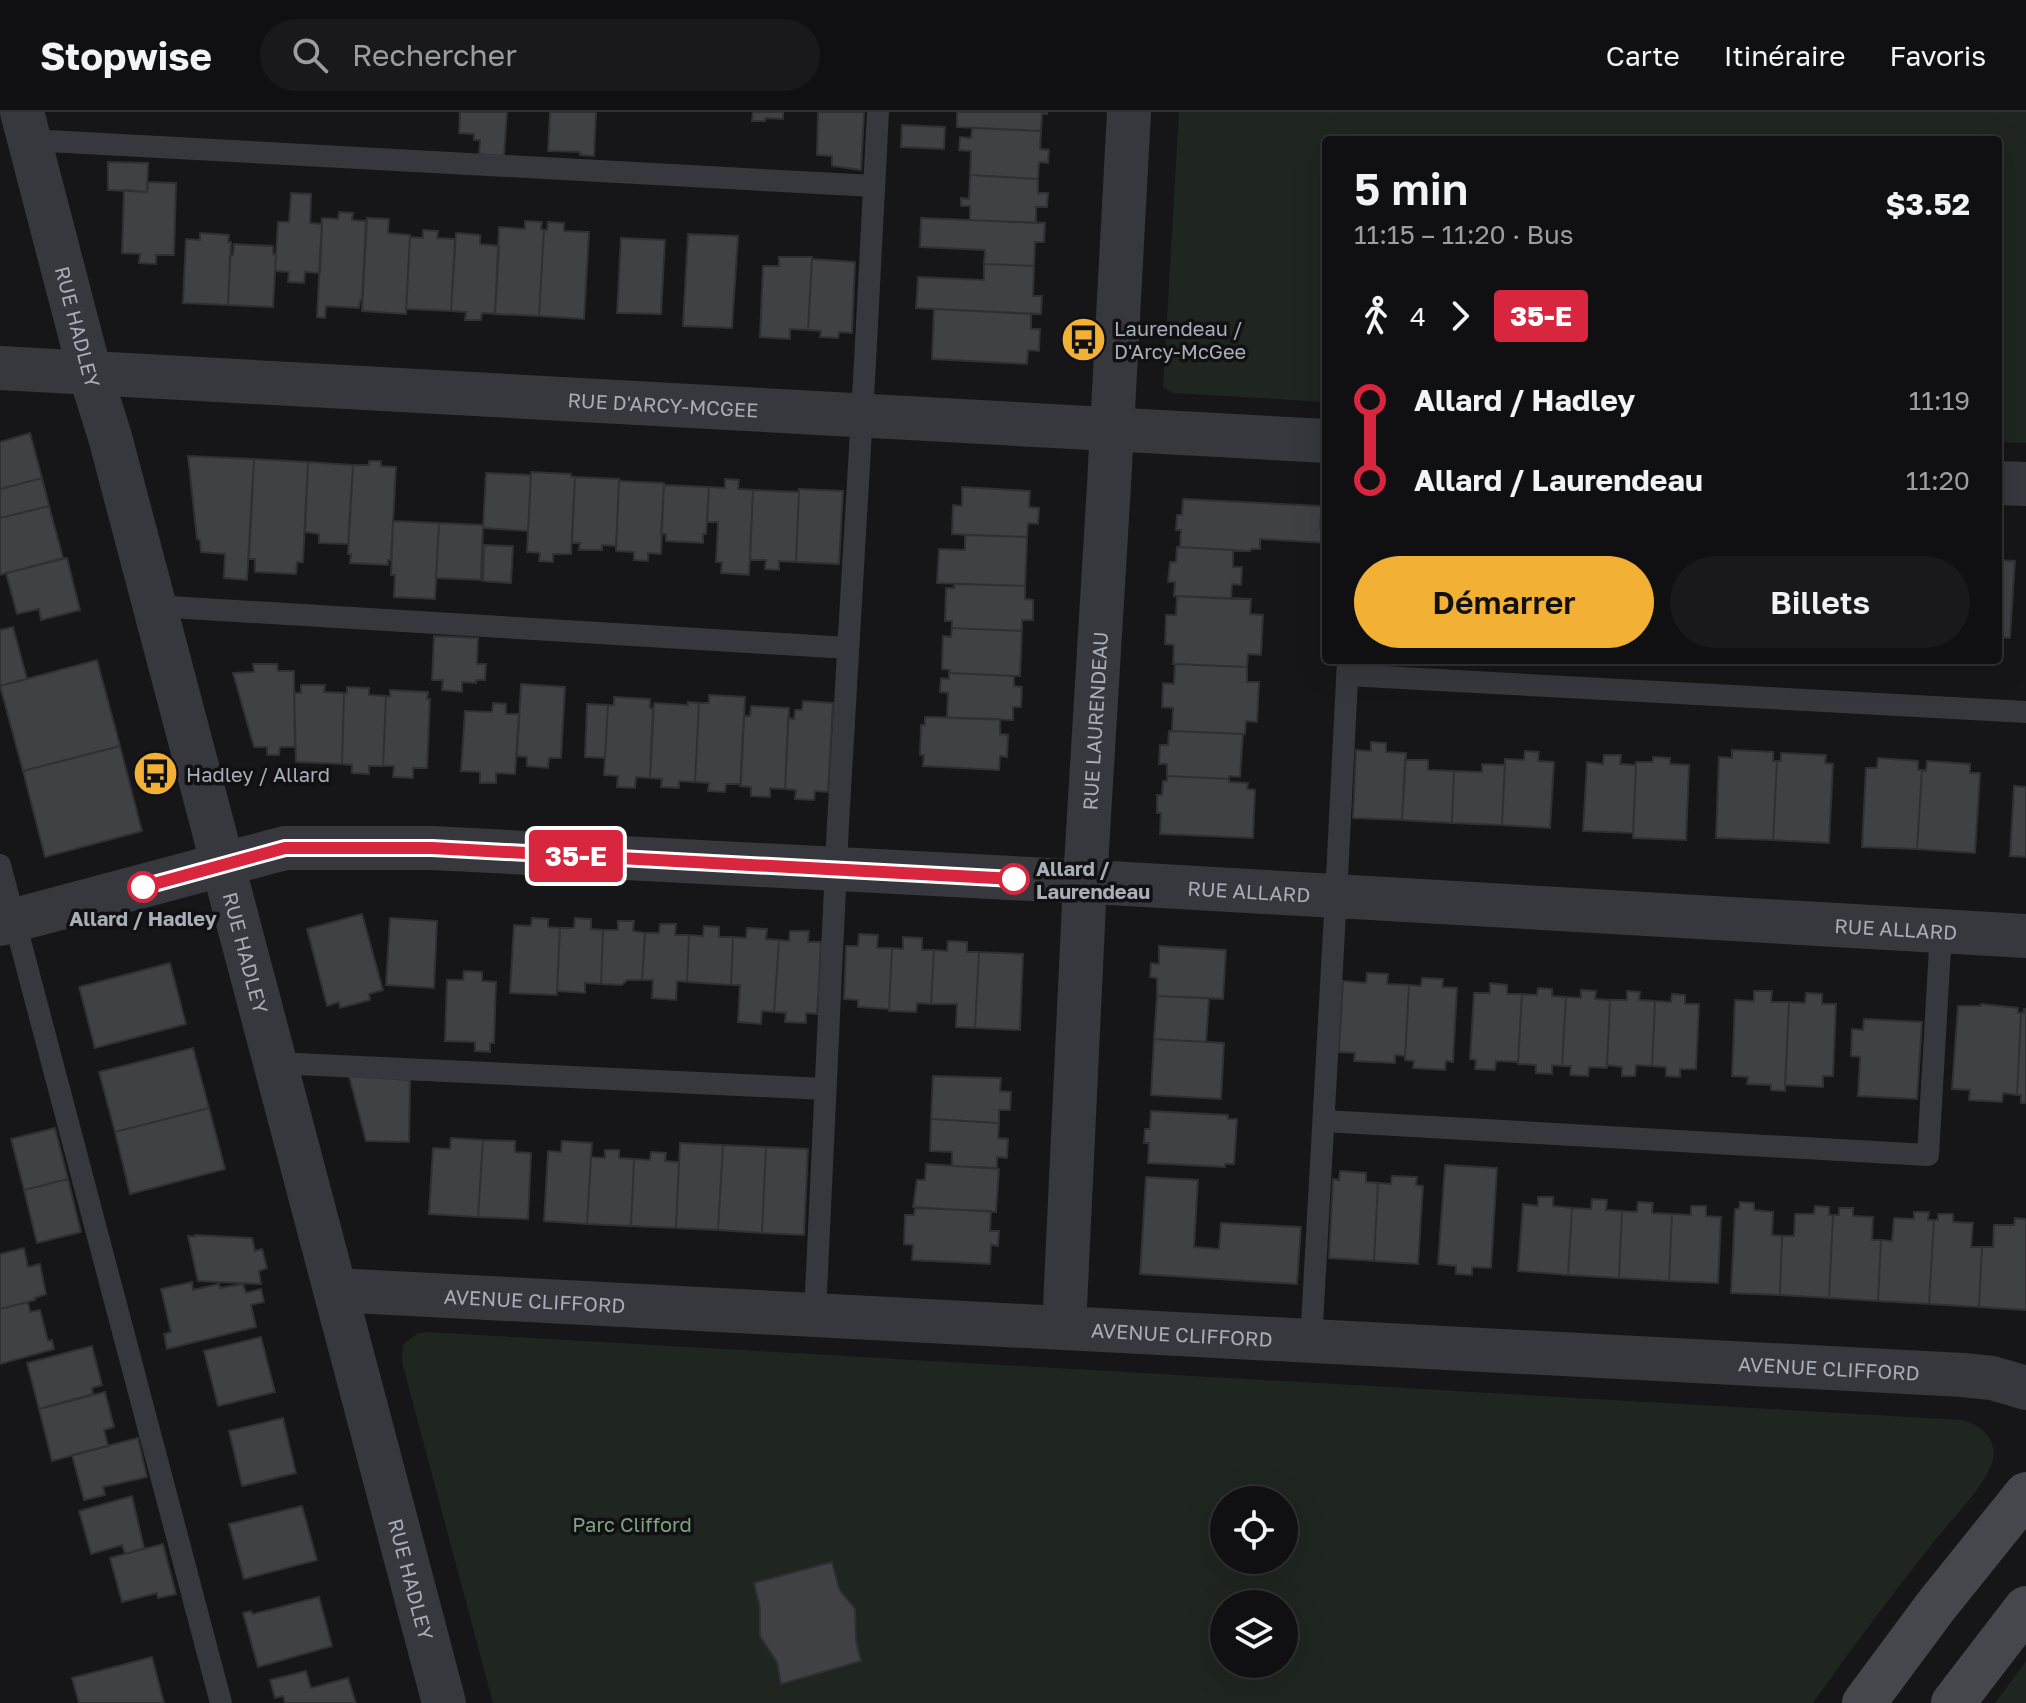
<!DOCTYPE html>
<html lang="fr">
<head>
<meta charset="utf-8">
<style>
  :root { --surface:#101012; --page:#19191b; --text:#f1f3f6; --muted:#9c9d9f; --line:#303032; --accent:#f2b134 }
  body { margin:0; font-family:"Golos Text",sans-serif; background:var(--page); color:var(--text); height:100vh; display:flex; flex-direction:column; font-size:30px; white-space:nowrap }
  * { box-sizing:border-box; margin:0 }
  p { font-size:26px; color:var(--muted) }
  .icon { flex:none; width:44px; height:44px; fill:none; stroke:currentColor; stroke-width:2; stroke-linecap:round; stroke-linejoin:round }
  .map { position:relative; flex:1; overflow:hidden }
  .panel { position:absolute; left:1322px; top:24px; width:680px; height:528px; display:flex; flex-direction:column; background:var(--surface); border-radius:8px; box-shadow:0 8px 32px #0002,0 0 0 2px var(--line) }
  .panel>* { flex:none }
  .badge { padding:0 16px; border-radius:6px; font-size:28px; line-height:52px }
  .buttons { position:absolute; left:1210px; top:1374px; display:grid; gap:16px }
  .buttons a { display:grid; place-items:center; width:88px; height:88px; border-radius:50%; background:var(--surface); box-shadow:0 8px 32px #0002,0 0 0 2px var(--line); font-size:40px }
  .map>.badge { position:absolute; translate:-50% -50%; box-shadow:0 0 0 4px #fff }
  .legs { display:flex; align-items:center; gap:12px; height:88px; padding:0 32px; font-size:26px }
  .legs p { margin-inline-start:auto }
  .head { display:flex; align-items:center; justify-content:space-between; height:136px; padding:0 32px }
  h1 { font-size:44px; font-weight:600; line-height:60px }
  .primary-button { display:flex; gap:16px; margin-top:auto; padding:16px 32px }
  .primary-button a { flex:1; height:92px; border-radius:48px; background:var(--accent); color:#111; font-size:32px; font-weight:600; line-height:92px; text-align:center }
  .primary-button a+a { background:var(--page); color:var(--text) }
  ul { padding:0 32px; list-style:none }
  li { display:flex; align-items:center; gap:28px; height:80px; font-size:30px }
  li i { display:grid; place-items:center; width:12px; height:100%; margin:0 10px; background:currentColor }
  li i::after { content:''; width:20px; height:20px; margin:-10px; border:6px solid; border-radius:50%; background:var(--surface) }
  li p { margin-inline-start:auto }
  li:first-child i { background:linear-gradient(#0000 50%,currentColor 0) }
  li:last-child i { background:linear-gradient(currentColor 50%,#0000 0) }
  header { display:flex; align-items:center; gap:48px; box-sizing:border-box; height:112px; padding:0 40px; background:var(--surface); border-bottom:2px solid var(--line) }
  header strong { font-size:38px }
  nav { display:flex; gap:44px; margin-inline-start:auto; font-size:28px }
  .search { width:560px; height:72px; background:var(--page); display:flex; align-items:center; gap:20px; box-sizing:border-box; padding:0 28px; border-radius:44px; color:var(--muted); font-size:30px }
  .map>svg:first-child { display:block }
</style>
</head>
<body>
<header>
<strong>Stopwise</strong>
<div class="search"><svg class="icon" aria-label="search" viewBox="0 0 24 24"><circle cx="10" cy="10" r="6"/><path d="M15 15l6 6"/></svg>Rechercher</div>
<nav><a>Carte</a><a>Itinéraire</a><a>Favoris</a></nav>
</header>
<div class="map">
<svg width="2026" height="1591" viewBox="0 0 2026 1591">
  <rect width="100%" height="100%" fill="#161618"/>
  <path fill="#1e261f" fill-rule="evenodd" d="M1179 0H2026V331L1998 330V28H1326V290L1173 281 1163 275Z
    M426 1220 1962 1308C1980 1313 1997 1326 1993 1347 1988 1372 1948 1411 1932 1432 1891 1484 1851 1537 1813 1591H493L402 1250 403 1233 416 1222ZM1224 1388H1284V1448H1224ZM1224 1492H1284V1552H1224Z
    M2026 1549V1591H1995Z"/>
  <path fill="#404145" stroke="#303034" stroke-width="2" d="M460 0H507L504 44 479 42 480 28H474V22L459 21Z
    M550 0H596L594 44 580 43V40L548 39Z
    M753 0H783V7L765 6V9H752Z
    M818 0H864L861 58 832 54V44L817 43Z
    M957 0H1047V2H1042L1041 19 957 15Z
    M902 13 945 15 944 37 901 35Z
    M972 16 1041 19 1040 37 1049 38 1048 51 1039 50 1038 67 970 63 971 39 959 38 960 25 971 26Z
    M108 50 148 51 147 80 108 78Z
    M970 63 1038 67V81H1048L1047 95H1036V111L970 108V94H961V86L969 87Z
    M148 70 176 71 174 143H156V152L139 151 140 142 122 141 124 78 147 80Z
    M291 81 311 82 310 111 322 112 320 161 305 160 304 171 288 170 289 160 275 159 278 110H289Z
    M339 100 353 101 352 108 366 109 362 188H360L359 196 326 194 325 206 317 205 322 106 338 107Z
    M367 106 389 107 388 121 410 123 406 202 362 199Z
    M921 106 1045 111 1044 130H1035L1034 154 984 152 985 138 920 135Z
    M525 109 542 110 541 117 544 118 539 204 495 202 499 115 525 117Z
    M548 110 564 111V119L589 120 584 207 539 204 544 118H547Z
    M423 118 438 119 437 126 455 127 451 199 406 197 410 125 423 126Z
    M200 121 229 123 228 130H231L228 193 183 191 186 127 200 128Z
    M456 121 480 123V132L499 134 495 202 482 201 481 208H465L466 200 451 199Z
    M688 122 738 124 732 216 683 214Z
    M621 126 665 128 661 202 617 201Z
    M234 132 273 134V142L276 143 273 195 228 193 230 143H233Z
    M779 145H812L808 218 790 217V227L760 225 763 154H779Z
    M812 147 855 150 852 221 839 220 838 226 820 225 821 219 808 218Z
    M984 152 1034 154 1033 184H1042L1041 202 916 196 918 165 984 168Z
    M934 197 1031 202V217H1040L1039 239 1028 238 1027 252 932 247Z
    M30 321 42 366 0 377V330Z
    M188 344 254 347 247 468 224 466 225 442 201 440 200 428 197 427Z
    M254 347 308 350 303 450H297L296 462 255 460V447H249Z
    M369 349H381V354L396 355 391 448H388V453L350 451 351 442H348L353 353H369Z
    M308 350 353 353 348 432 319 431V422L305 420Z
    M531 360 571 362V365H575L571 442H553V450L539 449 540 441 527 440Z
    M486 361 531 363 528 419 483 416Z
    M575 365 619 367 616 434 602 433V438H579L580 431H572Z
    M42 366 49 394 0 406V377Z
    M725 367 739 368 738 377 753 378 749 463 721 461 722 450H716L718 410H707L709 375 725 376Z
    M619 369 664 371 661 442 648 441V449L634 448V440L616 439Z
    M664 373 709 375 706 422H703V431L666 429V422H661Z
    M962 375 1030 379 1029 395 1039 396 1038 412 1028 411 1027 425 952 422 953 393 962 394Z
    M799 377 843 379 839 452 796 450Z
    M753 378 799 380 796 450 779 449V458L765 457 766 448H750Z
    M1183 387 1322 394 1320 416H1326V431L1260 427V437H1251L1250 439 1180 435 1181 418H1176L1177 403H1182Z
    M49 394 63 446 0 463V406Z
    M393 409 439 411 435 487 394 485 395 463H391Z
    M439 411 483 413 481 468 436 466Z
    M965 423 1027 425 1025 474 937 471 939 437 965 438Z
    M484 433 513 434 511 471 483 469Z
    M1177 435 1233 438V455H1242L1241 473 1232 472 1231 487 1174 484 1175 470H1168L1170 450H1176Z
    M67 446 80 498 41 508 39 497 17 502 6 461Z
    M1998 448 2015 449 2010 526 1998 525Z
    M954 472 1025 474V487L1033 488V508H1022V519L952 516V509H945L946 476H954Z
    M1177 484 1251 487 1250 502 1263 503 1261 543 1248 542 1247 555 1173 552 1174 533 1165 532 1166 503H1176Z
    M13 515 27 567 0 574V518Z
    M952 516 1022 519 1020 564 949 561 950 558 942 557 943 524 951 525Z
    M434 524 478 526 477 552H486L485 568H476V571L462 570V580L442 578 443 568H432Z
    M97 548 120 634 23 659 0 574Z
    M253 552H277L278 559H294L295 635H280L279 643H267V635H254L233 561 254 560Z
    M1175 552 1247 555V570H1259L1257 610 1246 609 1245 622 1172 619 1173 596 1162 595 1163 571 1174 572Z
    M949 561 1014 564V574L1022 575 1021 595H1013V608L947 606 948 581 940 580 941 566 949 567Z
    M521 572 565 575 561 646H549L548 656 527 654V645L517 644Z
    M301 573H325L324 580 344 581 342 652 296 650 294 581H301Z
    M347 575 369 576V583L386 584 383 654H369V662L352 661V653L342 652 344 581H347Z
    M390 578 428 580 427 587H430L427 656H413V666L393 665 394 654H383L386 584 390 585Z
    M709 583 745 585 741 672H726L725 680 708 679 709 671 695 670 699 591H709Z
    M614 585 650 587V596H653L650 666 636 665 635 676 617 675 618 664 604 663 608 593H614Z
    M803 589 833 591 828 680 815 679 814 688 795 687 796 678 785 677 788 606 794 607 795 598H802Z
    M688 590 699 591 695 670 679 669V676L661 675 662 667 650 666 654 591 688 593Z
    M493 591 506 592V602H519L515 662 496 661V671H480V660L461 659 465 599 492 600Z
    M587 592 608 593 605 646 585 645Z
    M751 594 789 596 785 677 770 676V685L751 684V675L740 674 744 604H750Z
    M925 605 1000 607V622L1008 623 1007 645 1000 644 999 658 923 654 924 643H920L921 613H925Z
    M1169 619 1243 622 1240 665 1229 664V667L1167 664V652H1159L1160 633H1168Z
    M1371 630 1386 631V640L1406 641 1402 708 1353 706 1356 638 1371 639Z
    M120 634 142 719 45 745 23 659Z
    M1732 638 1773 640V649H1777L1773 728 1716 726 1719 645 1732 646Z
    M1525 639 1539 640 1538 649 1554 650 1550 716 1502 713 1505 647 1524 648Z
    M1781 641 1826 643 1825 651 1833 652 1829 731 1773 728 1777 649H1781Z
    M1604 643H1621L1620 652 1636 653 1633 721 1583 719 1587 650 1603 652Z
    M1653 645 1670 646V652L1689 653 1686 728 1633 726 1636 650H1653Z
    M1878 646 1918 649V658H1922L1917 737 1862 735 1866 656H1877Z
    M1405 648H1428V658L1454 659 1452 711 1402 708Z
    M1927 649 1970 652V661H1980L1975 741 1917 737 1922 658 1926 659Z
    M1482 652 1505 653 1502 713 1452 711 1454 659 1482 660Z
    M1167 664 1229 667V670L1248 671 1247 677 1255 678 1253 726 1160 722 1161 701H1157V683H1162L1163 669H1167Z
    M2014 674 2026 675V745L2010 744Z
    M362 802 383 878 369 882 370 888 340 896 339 890 327 894 307 817Z
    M390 806 437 809 434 876 386 873Z
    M532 806 548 807V815L560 816 557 883 510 881 514 813 531 814Z
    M575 806 591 807V817L603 818 601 872 585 871V881L557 879 560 816H574Z
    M618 809H634L633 819 645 821 642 868H627L622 873 601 872 603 818H618Z
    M660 812H676L675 823H689L687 870 677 869 676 888 652 886 653 868H642L645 821H659Z
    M704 814 719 815V825H733L731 873 687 870 689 823 703 824Z
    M747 816 767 817 766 827 779 828 774 900 762 899 761 912 738 910 740 873H731L733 825 746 826Z
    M790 819H809L808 830H821L817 902 806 901V911L785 910 786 901 774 900 779 828 789 829Z
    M859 822 878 823 877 836H892L889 897 858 895V888L844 887 846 834H858Z
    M903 825 922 826V838H934L931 892 917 891 916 900 889 899 892 836 903 837Z
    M948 829 967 830V840H979L975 916 956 915 957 892H931L934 838 947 839Z
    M1159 834 1226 838 1223 887 1157 884V866L1150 865 1151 851 1159 852Z
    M979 840 1023 842 1020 918 975 916Z
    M170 851 186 912 95 936 79 875Z
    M464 859 482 860V869L496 870 494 931H490V940L475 939V930L445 929 447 868H463Z
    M1367 861 1388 862 1387 872 1409 873 1405 944 1395 943V951L1354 949 1355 941 1339 940 1343 869 1366 871Z
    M1422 866 1443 867 1442 875 1457 876 1453 950 1446 949 1445 958 1413 956 1414 949 1405 948 1409 873 1421 874Z
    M1490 871 1507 873V882H1522L1518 950 1496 949 1495 958 1475 957 1476 948 1470 947 1474 881H1490Z
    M1538 876 1552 877V884L1566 885 1562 954 1552 953V962L1536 961V953L1518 952 1522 882 1537 883Z
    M1581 878 1596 879 1595 887 1610 888 1607 956 1589 955 1588 964 1570 963 1571 954H1562L1566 885 1581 886Z
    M1627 879 1640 880 1639 888 1655 889 1652 954 1636 953 1635 964H1622V955L1607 953 1610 888H1627Z
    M1754 879H1772L1771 890H1789L1785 979 1771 978V973L1747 972 1748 965 1732 964 1735 888 1754 889Z
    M1806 881 1822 882V892H1836L1833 964H1823V975L1785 973 1789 890 1805 891Z
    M1672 882 1685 883V892H1699L1696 957H1680V965L1666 964V955L1652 954 1655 889 1671 890Z
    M1157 884 1209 886 1206 930 1154 927Z
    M1981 892 2018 896V901H2021L2017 983 2003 981 2002 990 1969 988 1970 978 1952 977 1958 894H1981Z
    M2024 897H2026V991H2021V983H2017L2021 901H2024Z
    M1864 907 1922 910 1917 987 1858 984 1860 945 1851 944 1852 917 1863 918Z
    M1154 927 1224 931 1221 987 1151 983Z
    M193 936 209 996 115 1020 99 960Z
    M349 964 410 968 409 1030 366 1029Z
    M933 964 1001 966 1000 979 1011 980 1010 998H999V1011L931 1007Z
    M209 996 225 1057 130 1082 115 1020Z
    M1151 999 1228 1003V1007H1237L1234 1052H1225V1055L1148 1051 1149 1031H1144L1145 1017H1150Z
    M931 1007 999 1011 998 1026 1008 1027 1007 1046 997 1045V1056L952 1054V1040L930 1039Z
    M55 1016 68 1067 24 1078 11 1027Z
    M451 1026 483 1028 478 1105 429 1102 433 1036 450 1037Z
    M483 1028 515 1029V1040L531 1041 528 1107 478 1105Z
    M562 1029 592 1031 587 1112 544 1109 548 1039 561 1040Z
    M680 1031 723 1033 718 1118 676 1116Z
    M723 1033 766 1035 762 1121 718 1118Z
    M766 1035 808 1037 804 1123 762 1121Z
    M605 1038H619V1046L634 1047 631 1114 587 1112 591 1045 605 1046Z
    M651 1040 666 1041 665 1049 679 1050 676 1116 631 1114 634 1047 650 1048Z
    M926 1052 999 1057 996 1100 913 1095 917 1068H925Z
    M1445 1053 1497 1056 1491 1156 1472 1155V1163L1456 1162V1154L1438 1152Z
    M1340 1059 1366 1061V1070L1378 1071 1374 1149 1329 1146 1333 1067 1339 1068Z
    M1392 1064 1417 1065 1416 1073 1423 1074 1418 1152 1374 1149 1378 1071 1391 1072Z
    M1146 1065 1198 1068 1194 1135 1219 1137 1221 1111 1301 1115 1297 1172 1140 1162Z
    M68 1067 81 1120 37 1131 24 1078Z
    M1538 1085H1553V1094L1572 1096 1568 1163 1518 1159 1523 1092 1538 1094Z
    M1592 1087 1607 1088 1606 1098 1622 1099 1619 1166 1568 1163 1572 1096 1591 1097Z
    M1638 1090 1653 1091 1652 1101 1672 1102 1669 1169 1619 1166 1622 1099 1637 1100Z
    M1740 1090 1754 1091V1098L1773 1100 1772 1123 1782 1124 1780 1183 1731 1181 1735 1097H1739Z
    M1691 1094H1706V1104L1721 1105 1718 1171 1669 1169 1672 1102 1691 1103Z
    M1815 1094 1829 1095V1103H1833L1829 1186 1780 1183 1782 1124H1794L1795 1102H1814Z
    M915 1096 991 1099 990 1119H999L998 1134 991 1133 990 1152 912 1148 913 1133 904 1132 905 1103H914Z
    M1839 1096H1853V1104L1873 1105 1872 1128H1881L1878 1189 1829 1186 1833 1103H1839Z
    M1914 1100H1929L1928 1108H1934L1929 1192 1878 1189 1881 1128 1892 1129 1894 1106 1914 1107Z
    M1938 1102H1953V1110L1973 1111 1971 1135H1982L1979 1195 1929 1192 1934 1108H1938Z
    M2015 1106 2026 1107V1198L1979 1195 1982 1135H1993L1994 1113H2014Z
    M195 1123 252 1126 255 1139 262 1137 267 1156 259 1159 261 1172 198 1169 188 1124 195 1125Z
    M24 1136 28 1155 40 1152 46 1182 35 1186V1188L0 1197V1142Z
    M192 1170 193 1178 219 1172 220 1176 243 1172 246 1181 261 1177 264 1190 251 1193 256 1215 167 1237 164 1222 171 1220 161 1177Z
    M28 1190 30 1200 40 1198 48 1229 52 1228 54 1237 0 1252V1197Z
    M261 1225 275 1280 218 1294 204 1239Z
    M92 1234 102 1273 92 1276 93 1282 39 1297 27 1251Z
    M105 1280 114 1315 104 1318 108 1334 52 1349 39 1297Z
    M283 1306 296 1361 242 1374 229 1319Z
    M138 1326 147 1365 103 1375 105 1383 84 1388 72 1343Z
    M132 1384 144 1436 125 1442 122 1433 91 1442 79 1399Z
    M302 1394 317 1448 244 1467 229 1412Z
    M163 1432 176 1482 158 1486 157 1481 122 1490 110 1446Z
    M832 1450 839 1477 855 1497 856 1529 861 1549 781 1572 777 1550 760 1524V1496L754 1471Z
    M319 1485 332 1534 258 1555 243 1501 251 1499 253 1502Z
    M152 1545 164 1591H79L72 1566Z
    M306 1559 311 1576 348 1566 356 1591H285L283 1584 275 1586 270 1568Z"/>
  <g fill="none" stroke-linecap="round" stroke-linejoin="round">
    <path stroke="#37383d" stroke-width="22" d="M29 28 874 74
      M154 494 848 536
      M1347 563 2026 600
      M0 753 221 1591
      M275 951 825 977
      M1324 1009 1928 1043 1941 819
      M815 1202 838 712 865 250 878 0
      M1311 1230 1336 784 1348 548"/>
    <g stroke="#37383d" stroke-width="44">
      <path id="s1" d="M22 0 90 261 110 325 444 1591"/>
      <path id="s2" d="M0 256 1326 329"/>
      <path d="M1998 371 2026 372"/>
      <path id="s3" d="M335 1178 1963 1263 1992 1266 2026 1276"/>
      <path id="s4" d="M1064 1216 1085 770 1109 373 1129 0"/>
    </g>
    <path stroke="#37383d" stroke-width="44" id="s5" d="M0 812 285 736H432L1127 772 2026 824"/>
    <path stroke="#45474d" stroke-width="44" d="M1864 1591 1936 1494 2026 1382
      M1953 1591 2026 1496"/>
  </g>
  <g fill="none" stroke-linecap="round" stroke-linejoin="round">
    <defs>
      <path id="line-1" d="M143 775 285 736H432L1014 767"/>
    </defs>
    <use href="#line-1" stroke="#fff" stroke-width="18"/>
    <use href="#line-1" stroke="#d7263d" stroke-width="12"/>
  </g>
  <defs>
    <symbol id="bus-disc" viewBox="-11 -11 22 22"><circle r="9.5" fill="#f2b134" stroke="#111113"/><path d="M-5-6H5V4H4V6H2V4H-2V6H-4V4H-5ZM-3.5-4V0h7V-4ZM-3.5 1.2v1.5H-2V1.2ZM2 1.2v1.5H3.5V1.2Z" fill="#111"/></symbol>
  </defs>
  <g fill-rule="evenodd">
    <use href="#bus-disc" x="1058" y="202" width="51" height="51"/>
    <use href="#bus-disc" x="130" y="636" width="51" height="51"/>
  </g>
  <g fill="#fff" stroke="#d7263d" stroke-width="4">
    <circle cx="1014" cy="767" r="14"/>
    <circle cx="143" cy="775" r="14"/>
  </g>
  <g text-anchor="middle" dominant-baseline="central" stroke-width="7" stroke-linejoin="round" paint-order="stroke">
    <g font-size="20" fill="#a8adb8" stroke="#111113">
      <text stroke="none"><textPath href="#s1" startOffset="222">RUE HADLEY</textPath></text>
      <text stroke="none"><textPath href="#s2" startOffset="664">RUE D'ARCY-MCGEE</textPath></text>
      <text stroke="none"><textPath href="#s4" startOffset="608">RUE LAURENDEAU</textPath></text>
      <text stroke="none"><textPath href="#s5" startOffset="1260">RUE ALLARD</textPath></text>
      <text stroke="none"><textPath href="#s5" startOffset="1908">RUE ALLARD</textPath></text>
      <text stroke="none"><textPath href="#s1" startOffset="870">RUE HADLEY</textPath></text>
      <text stroke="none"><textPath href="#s3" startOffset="200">AVENUE CLIFFORD</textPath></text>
      <text stroke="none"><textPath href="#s3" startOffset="848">AVENUE CLIFFORD</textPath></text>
      <text stroke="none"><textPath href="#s3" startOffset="1496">AVENUE CLIFFORD</textPath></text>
      <text stroke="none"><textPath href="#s1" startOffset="1518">RUE HADLEY</textPath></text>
    </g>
    <g font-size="20" fill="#a8adb8" stroke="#111113" text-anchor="start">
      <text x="1114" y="216">Laurendeau /<tspan x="1114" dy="23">D'Arcy-McGee</tspan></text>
      <text x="186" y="662">Hadley / Allard</text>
    </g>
    <g font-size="20" font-weight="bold" fill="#a8adb8" stroke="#111113" text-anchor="start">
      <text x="1036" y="756">Allard /<tspan x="1036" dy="23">Laurendeau</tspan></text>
      <text x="143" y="806" text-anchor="middle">Allard / Hadley</text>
    </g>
    <g font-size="20" fill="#7fa381" stroke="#111113">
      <text x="632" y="1412">Parc Clifford</text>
    </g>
  </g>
</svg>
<div class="buttons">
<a><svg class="icon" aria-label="locate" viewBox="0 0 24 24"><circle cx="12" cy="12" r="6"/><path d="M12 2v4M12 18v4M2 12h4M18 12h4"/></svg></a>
<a><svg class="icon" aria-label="layers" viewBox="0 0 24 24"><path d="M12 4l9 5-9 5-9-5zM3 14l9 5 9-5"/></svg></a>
</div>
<b class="badge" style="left:576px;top:744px;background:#d7263d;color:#fff">35-E</b>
<section class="panel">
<div class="head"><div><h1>5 min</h1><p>11:15 – 11:20 · Bus</p></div><b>$3.52</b></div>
<div class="legs"><svg class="icon" aria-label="walk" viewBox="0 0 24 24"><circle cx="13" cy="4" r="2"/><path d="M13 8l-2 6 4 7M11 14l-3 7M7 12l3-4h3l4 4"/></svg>4<svg class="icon" aria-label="forward" viewBox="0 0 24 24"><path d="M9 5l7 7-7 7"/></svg><b class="badge" style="background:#d7263d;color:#fff">35-E</b></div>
<ul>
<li><i style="color:#d7263d"></i><b>Allard / Hadley</b><p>11:19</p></li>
<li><i style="color:#d7263d"></i><b>Allard / Laurendeau</b><p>11:20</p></li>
</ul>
<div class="primary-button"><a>Démarrer</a><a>Billets</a></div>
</section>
</div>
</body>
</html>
